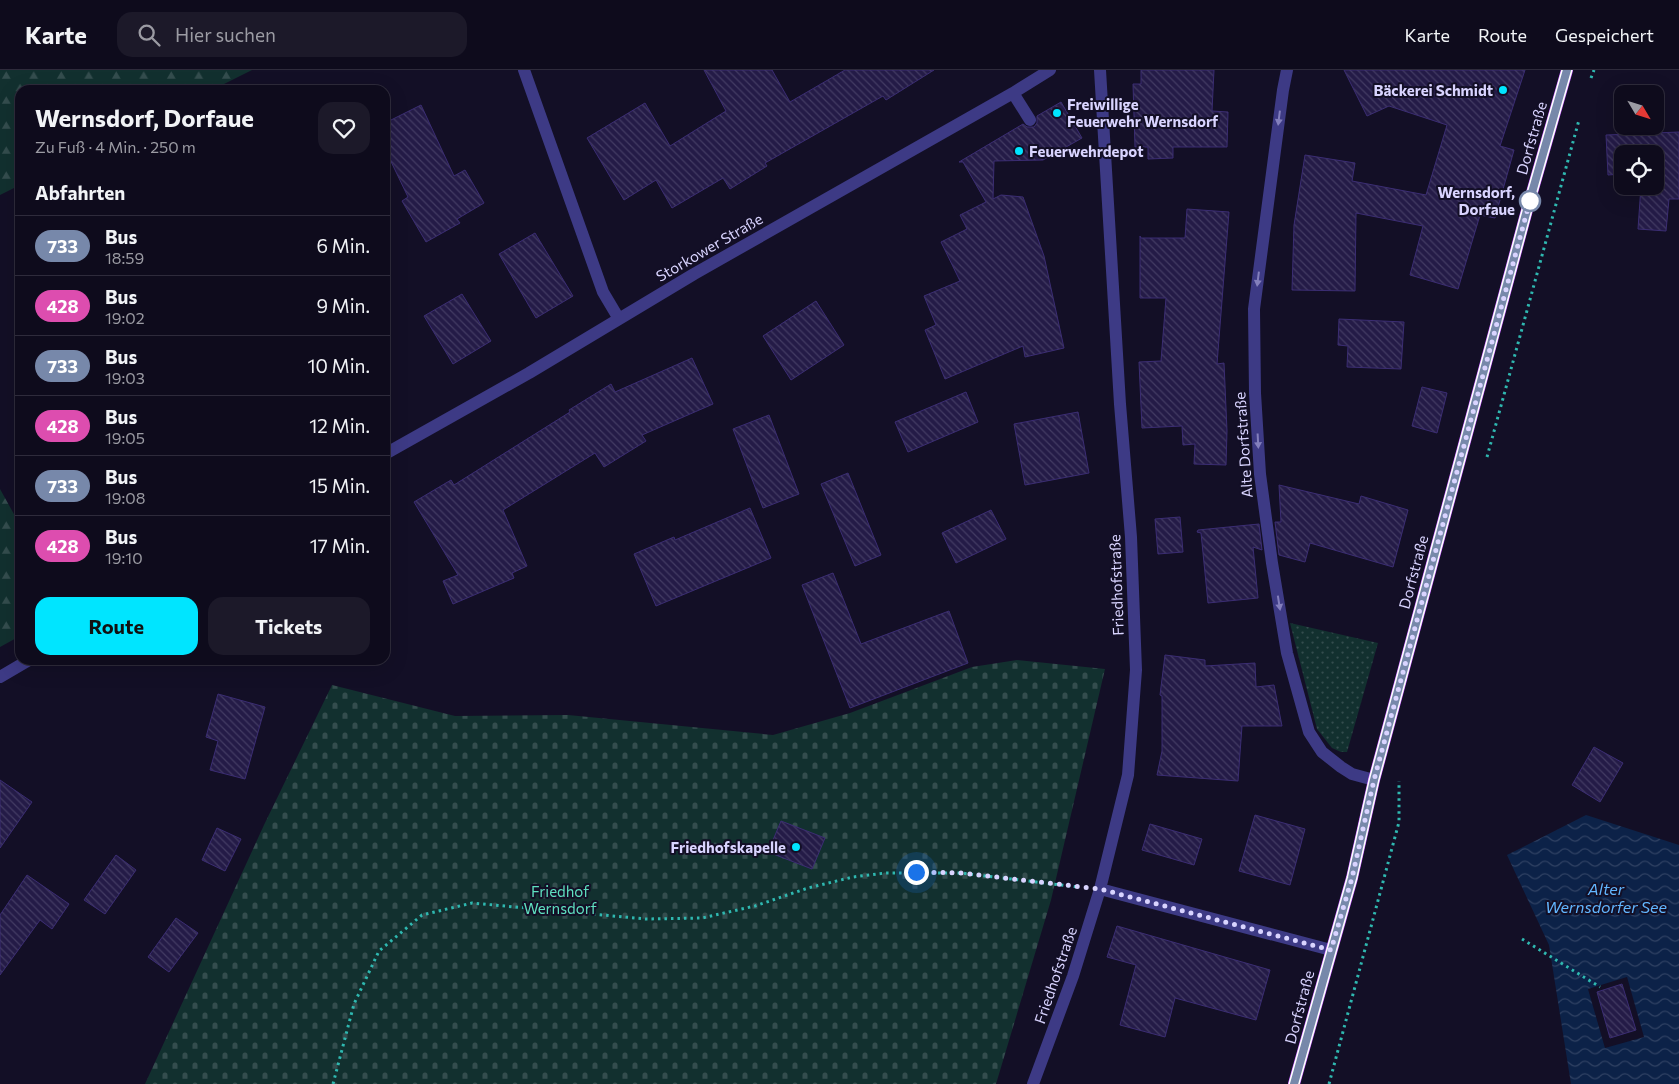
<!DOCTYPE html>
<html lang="de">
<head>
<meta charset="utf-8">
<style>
  :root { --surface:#0e0b1c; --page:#1c1929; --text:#f1f3f6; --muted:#9b9ba3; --line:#2e2b3b; --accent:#00e5ff }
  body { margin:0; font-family:Commissioner,sans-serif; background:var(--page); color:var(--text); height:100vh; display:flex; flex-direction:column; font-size:19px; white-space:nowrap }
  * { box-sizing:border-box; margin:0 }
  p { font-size:16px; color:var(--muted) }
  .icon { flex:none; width:28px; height:28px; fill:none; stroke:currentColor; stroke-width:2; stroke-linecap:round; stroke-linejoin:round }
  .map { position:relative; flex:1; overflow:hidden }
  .sheet { position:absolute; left:15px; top:15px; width:375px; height:580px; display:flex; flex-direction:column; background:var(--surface); border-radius:15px; box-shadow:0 5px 20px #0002,0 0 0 1px var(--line) }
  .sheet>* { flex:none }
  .badge { padding:0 10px; border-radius:16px; font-size:18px; line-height:32px }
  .needle { width:32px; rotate:128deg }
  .tools { position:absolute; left:1614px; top:15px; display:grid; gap:10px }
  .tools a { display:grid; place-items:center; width:50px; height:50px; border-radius:10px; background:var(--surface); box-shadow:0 5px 20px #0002,0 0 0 1px var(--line); font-size:25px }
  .you { position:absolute; width:25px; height:25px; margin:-12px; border:4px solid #fff; border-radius:50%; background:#1a73e8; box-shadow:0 0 0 8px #1a73e833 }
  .map>.badge { position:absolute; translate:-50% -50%; box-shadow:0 0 0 2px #fff }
  h2 { padding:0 20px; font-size:19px; line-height:45px }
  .round { display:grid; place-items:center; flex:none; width:52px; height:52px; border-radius:15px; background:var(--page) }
  .overview { display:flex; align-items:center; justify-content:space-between; height:85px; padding:0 20px }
  h1 { font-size:24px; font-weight:700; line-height:38px }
  .primary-button { display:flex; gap:10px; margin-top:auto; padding:10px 20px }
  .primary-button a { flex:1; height:58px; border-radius:15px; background:var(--accent); color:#111; font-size:20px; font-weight:700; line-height:58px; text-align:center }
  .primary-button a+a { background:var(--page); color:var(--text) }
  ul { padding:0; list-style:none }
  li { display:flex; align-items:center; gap:15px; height:60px; padding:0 20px; border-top:1px solid var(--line) }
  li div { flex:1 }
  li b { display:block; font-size:19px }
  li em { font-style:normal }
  li .badge { min-width:55px; font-weight:700; text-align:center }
  header { display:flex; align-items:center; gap:30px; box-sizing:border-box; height:70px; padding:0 25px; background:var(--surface); border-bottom:1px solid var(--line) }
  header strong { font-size:24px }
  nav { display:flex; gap:28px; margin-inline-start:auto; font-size:18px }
  .search { width:350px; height:45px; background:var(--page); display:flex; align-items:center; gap:12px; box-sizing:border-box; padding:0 18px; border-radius:15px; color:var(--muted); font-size:19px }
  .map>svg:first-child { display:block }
</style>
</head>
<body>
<header>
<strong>Karte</strong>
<div class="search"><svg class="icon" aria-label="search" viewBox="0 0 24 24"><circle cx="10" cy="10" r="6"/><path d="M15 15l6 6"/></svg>Hier suchen</div>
<nav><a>Karte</a><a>Route</a><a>Gespeichert</a></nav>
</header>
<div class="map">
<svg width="1679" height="1014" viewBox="0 0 1679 1014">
  <defs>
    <pattern id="grass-dots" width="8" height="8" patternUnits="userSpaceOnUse" patternTransform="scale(1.25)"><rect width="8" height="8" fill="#12302f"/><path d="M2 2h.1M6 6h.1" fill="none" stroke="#344d4e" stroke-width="1.8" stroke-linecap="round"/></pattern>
    <pattern id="forest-firs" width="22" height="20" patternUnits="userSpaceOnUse" patternTransform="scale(1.25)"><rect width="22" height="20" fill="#12302f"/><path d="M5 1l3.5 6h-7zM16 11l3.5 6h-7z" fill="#344d4e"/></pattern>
    <pattern id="cemetery-stones" width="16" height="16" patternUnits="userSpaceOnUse" patternTransform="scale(1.25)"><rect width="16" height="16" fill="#12302f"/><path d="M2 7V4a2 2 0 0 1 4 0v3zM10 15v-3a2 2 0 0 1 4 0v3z" fill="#344d4e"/></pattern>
    <pattern id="water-waves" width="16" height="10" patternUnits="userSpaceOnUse" patternTransform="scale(1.25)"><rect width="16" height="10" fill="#0c2248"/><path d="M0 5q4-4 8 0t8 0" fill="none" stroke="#2f4163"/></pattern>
    <pattern id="building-back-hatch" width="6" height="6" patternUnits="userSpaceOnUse" patternTransform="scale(1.25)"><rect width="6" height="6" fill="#241b47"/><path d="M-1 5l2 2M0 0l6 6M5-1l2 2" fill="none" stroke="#433b63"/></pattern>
  </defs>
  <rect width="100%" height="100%" fill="#130f26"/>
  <path fill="url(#grass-dots)" d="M1290 553 1378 573 1347 682H1341L1332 678 1317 659Z"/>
  <path fill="url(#forest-firs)" d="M0 0H252L212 20H20V115L0 125Z
    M0 419 20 455V566L0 577Z"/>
  <path fill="url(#cemetery-stones)" d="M1017 590 1105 599 1051 830 996 1014H145L264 755 332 615 455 646 568 645 773 665 850 643 972 597Z"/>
  <path fill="url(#water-waves)" d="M1586 745 1679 775V1014H1571L1549 875 1507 785Z"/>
  <path fill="#130f26" d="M1627 907 1644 967 1605 978 1588 919Z"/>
  <path fill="url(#building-back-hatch)" stroke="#3b2d73" d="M704 0H772L790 32 845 0H934L886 30 883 26 765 93 767 96 730 119 723 108 672 138 656 110 624 130 587 68 645 33 670 76 726 41Z
    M1141 0H1214L1212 41 1228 42 1227 77H1173V88L1148 89V77H1135L1133 14H1141Z
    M1344 0H1525L1500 76 1514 80 1495 148 1480 145 1458 219 1410 205 1423 156 1356 143 1355 221 1292 220 1294 155 1305 85 1355 93 1352 111 1426 125 1447 55 1389 36 1367 46Z
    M1061 32 1082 68 1043 90 994 91 993 129 1001 125 1023 127 1044 186 1064 278 1025 287 1023 276 945 309 925 260 936 255 924 226 960 211 941 172 967 159 960 145 986 132 963 92H959L1023 54 1027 57H1034L1037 53V46Z
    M421 35 454 106 465 100 484 133 457 149 460 153 426 172 402 131 408 127 385 79V53Z
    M1679 62V129H1669L1666 161 1638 159 1641 116H1655V84H1622V104L1608 105 1606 65Z
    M1187 139 1229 142 1217 294 1224 293 1227 361 1226 395 1194 394 1195 374 1183 375 1182 356 1142 358 1139 292 1161 291 1166 228H1140V166L1141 168H1185Z
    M535 163 573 226 536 248 499 184Z
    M462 224 491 271 453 294 424 246Z
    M816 231 844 275 791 310 763 266Z
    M1339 249 1404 252 1401 299 1347 297 1348 276 1338 275Z
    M692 288 713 334 642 365 646 371 604 397 595 383 503 440 527 496 512 503 514 508 453 534 443 511 458 505 414 432 451 410 454 415 570 342 569 340 611 314 615 322Z
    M1422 317 1447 323 1437 363 1412 356Z
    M966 322 978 352 908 382 895 352Z
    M1078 342 1089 403 1025 415 1014 354Z
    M769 345 799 424 763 438 733 359Z
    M848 403 881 485 855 496 821 414Z
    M1279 415 1359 434 1361 426 1408 440 1393 497 1310 473 1305 492 1279 485 1275 452H1281Z
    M750 438 771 488 656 536 634 484 674 467 675 470Z
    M991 440 1006 469 956 493 942 463Z
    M1180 447 1183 482 1158 484 1155 449Z
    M1259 454 1262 480 1253 477 1258 528 1208 533 1201 463 1197 462 1198 460Z
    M833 503 861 574 949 541 968 593 850 638 802 515Z
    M1165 585 1205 590V596L1255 593 1256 617 1274 615 1282 656H1242L1238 711 1157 705 1162 681V626L1160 625Z
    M218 624 265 637 245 709 210 700 218 671 206 667Z
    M1594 677 1623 693 1600 732 1572 715Z
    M0 710 32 732 0 778Z
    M1255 745 1305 759 1290 815 1239 801Z
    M781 751 825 768 812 799 768 782Z
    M1150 754 1202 769 1194 795 1142 780Z
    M217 758 241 769 225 801 202 790Z
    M116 785 136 800 105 844 84 830Z
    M27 805 69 834 52 859 40 850 0 905V845Z
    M176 848 198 863 169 902 148 887Z
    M1117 856 1270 900 1256 950 1175 928 1165 967 1120 955 1136 895 1107 887Z
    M1622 914 1636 960 1610 968 1597 922Z"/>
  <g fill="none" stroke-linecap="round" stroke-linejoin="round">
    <path stroke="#2fb8b0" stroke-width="3" stroke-dasharray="2.5 4" stroke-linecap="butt" d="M1591 8 1594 0
      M1487 387 1579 50
      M1522 869 1600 917
      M333 1014 354 934 379 881 422 845 472 833 646 849 702 848 755 836 808 818 853 807 885 803H961L1078 817
      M1329 1014 1399 752V711"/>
    <path stroke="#3d3a85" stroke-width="12" d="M524 0 603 222 619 249
      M1287 0 1283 20 1254 239 1255 323 1260 404 1272 493 1287 583 1309 662 1322 682 1341 697 1352 704 1374 710
      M1013 23 1030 50
      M385 384 529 303 694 204 1013 23 1050 0
      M0 607 29 590
      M1100 819 1331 880
      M1033 1014 1073 906 1100 819 1128 705 1136 600 1131 467 1120 334 1100 0"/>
    <path stroke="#c25bff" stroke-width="12" d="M1294 1014 1352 808 1374 710 1527 140 1567 0"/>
  </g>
  <defs><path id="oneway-solid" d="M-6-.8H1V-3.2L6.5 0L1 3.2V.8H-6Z" transform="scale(1.25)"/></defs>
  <g fill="#837fbc">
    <use href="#oneway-solid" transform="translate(1279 48) rotate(97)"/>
    <use href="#oneway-solid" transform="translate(1258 209) rotate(97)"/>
    <use href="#oneway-solid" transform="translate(1258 371) rotate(87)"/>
    <use href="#oneway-solid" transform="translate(1279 533) rotate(81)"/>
  </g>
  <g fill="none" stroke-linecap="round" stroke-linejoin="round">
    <defs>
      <path id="line" d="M1294 1014 1352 808 1374 710 1527 140 1567 0"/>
    </defs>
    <use href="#line" stroke="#fff" stroke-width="11"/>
    <use href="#line" stroke="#78a" stroke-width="8"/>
    <path stroke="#d9d4ff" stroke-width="5" stroke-dasharray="0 9" d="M916 802 961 803 1100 819 1331 880 1352 808 1374 710 1532 123 1530 131"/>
  </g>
  <g fill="#00e5ff" stroke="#130f26" stroke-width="2">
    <circle cx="1503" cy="20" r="5"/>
    <circle cx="1057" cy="43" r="5"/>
    <circle cx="1019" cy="81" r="5"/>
    <circle cx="796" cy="777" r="5"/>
  </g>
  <circle fill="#fff" stroke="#78a" stroke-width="2.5" cx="1530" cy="131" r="10"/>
  <g text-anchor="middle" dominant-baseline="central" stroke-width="4" stroke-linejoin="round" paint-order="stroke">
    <g font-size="15" font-weight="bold" fill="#d9d4ff" stroke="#130f26" text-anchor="end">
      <text x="1493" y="20">Bäckerei Schmidt</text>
      <text x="1067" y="34" text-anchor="start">Freiwillige<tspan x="1067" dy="17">Feuerwehr Wernsdorf</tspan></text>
      <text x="1029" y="81" text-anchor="start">Feuerwehrdepot</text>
      <text x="786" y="777">Friedhofskapelle</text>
    </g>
    <g font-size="15" fill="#d9d4ff" stroke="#130f26">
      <text transform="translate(1531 68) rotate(-74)">Dorfstraße</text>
      <text transform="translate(709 177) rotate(-30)">Storkower Straße</text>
      <text transform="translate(1243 375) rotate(-94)">Alte Dorfstraße</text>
      <text transform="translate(1413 502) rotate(-75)">Dorfstraße</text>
      <text transform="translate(1116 515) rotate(-92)">Friedhofstraße</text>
      <text transform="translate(1055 905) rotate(-71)">Friedhofstraße</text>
      <text transform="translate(1299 937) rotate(-75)">Dorfstraße</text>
    </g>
    <g font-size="15" font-weight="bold" fill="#d9d4ff" stroke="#130f26" text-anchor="end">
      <text x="1515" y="122">Wernsdorf,<tspan x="1515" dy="17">Dorfaue</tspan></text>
    </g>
    <g font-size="15" fill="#5fe0c0" stroke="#130f26">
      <text x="560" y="821">Friedhof<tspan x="560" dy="17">Wernsdorf</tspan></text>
    </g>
    <g font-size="16" font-style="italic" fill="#62b6ff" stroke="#130f26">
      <text x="1606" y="818">Alter<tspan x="1606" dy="18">Wernsdorfer See</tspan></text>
    </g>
  </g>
</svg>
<div class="tools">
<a><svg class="needle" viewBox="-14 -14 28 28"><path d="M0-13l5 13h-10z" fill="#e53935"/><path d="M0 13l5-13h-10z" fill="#9b9ba3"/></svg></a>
<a><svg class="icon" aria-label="locate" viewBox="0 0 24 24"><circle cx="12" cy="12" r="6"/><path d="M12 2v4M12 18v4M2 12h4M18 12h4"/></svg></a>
</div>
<div class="you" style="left:916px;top:802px"></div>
<section class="sheet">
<div class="overview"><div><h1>Wernsdorf, Dorfaue</h1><p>Zu Fuß · 4 Min. · 250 m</p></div><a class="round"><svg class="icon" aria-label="heart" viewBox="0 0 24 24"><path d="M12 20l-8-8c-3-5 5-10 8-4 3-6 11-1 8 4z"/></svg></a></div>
<h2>Abfahrten</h2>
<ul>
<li><span class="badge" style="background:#78a;color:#fff">733</span><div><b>Bus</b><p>18:59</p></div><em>6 Min.</em></li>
<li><span class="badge" style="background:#dd4daf;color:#fff">428</span><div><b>Bus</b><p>19:02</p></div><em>9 Min.</em></li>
<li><span class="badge" style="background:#78a;color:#fff">733</span><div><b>Bus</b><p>19:03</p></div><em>10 Min.</em></li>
<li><span class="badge" style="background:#dd4daf;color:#fff">428</span><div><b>Bus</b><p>19:05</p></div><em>12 Min.</em></li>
<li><span class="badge" style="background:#78a;color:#fff">733</span><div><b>Bus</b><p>19:08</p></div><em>15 Min.</em></li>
<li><span class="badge" style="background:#dd4daf;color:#fff">428</span><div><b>Bus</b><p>19:10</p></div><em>17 Min.</em></li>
</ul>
<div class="primary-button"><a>Route</a><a>Tickets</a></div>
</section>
</div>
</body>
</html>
